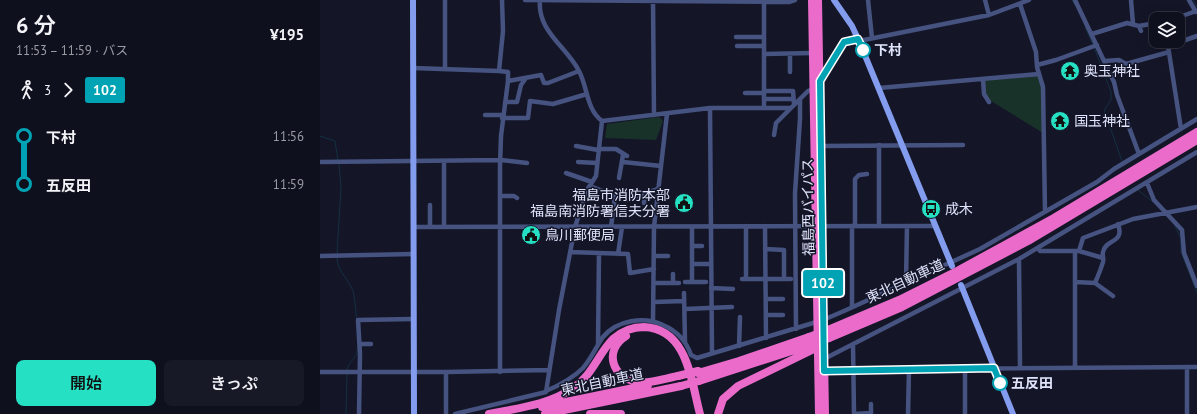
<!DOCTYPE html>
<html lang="ja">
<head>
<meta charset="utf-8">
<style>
  :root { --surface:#0f101e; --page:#181927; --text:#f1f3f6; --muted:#9b9da4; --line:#2f303c; --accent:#25e0c3 }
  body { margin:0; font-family:"PT Sans","Noto Sans JP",sans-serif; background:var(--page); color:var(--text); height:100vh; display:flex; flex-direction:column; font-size:15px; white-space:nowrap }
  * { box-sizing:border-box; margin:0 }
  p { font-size:13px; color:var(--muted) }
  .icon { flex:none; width:22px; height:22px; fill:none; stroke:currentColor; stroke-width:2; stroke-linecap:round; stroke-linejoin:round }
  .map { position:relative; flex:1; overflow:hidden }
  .drawer { display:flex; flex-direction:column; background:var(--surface); width:320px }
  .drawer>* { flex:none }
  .badge { padding:0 8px; border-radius:3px; font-size:14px; line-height:26px }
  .buttons { position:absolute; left:829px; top:12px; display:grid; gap:8px }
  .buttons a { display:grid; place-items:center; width:36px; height:36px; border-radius:8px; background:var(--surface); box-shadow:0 4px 16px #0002,0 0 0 1px var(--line); font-size:20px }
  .map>.badge { position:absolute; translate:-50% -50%; box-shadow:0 0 0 2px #fff }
  .legs { display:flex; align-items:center; gap:6px; height:44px; padding:0 16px; font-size:13px }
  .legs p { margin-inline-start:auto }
  .summary { display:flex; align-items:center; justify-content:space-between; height:68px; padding:0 16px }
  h1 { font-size:22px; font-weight:600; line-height:30px }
  .action { display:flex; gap:8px; margin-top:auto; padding:8px 16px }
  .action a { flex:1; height:46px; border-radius:8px; background:var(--accent); color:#111; font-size:16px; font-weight:600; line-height:46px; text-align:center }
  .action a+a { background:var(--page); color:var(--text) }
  ul { padding:0 16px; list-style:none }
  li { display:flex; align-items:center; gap:14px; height:48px; font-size:15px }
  li i { display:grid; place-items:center; width:6px; height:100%; margin:0 5px; background:currentColor }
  li i::after { content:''; width:10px; height:10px; margin:-5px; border:3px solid; border-radius:50%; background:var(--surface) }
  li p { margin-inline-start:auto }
  li:first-child i { background:linear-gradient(#0000 50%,currentColor 0) }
  li:last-child i { background:linear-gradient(currentColor 50%,#0000 0) }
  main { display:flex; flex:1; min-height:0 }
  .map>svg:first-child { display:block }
</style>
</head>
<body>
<main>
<section class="drawer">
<div class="summary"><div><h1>6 分</h1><p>11:53 – 11:59 · バス</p></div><b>¥195</b></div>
<div class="legs"><svg class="icon" aria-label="walk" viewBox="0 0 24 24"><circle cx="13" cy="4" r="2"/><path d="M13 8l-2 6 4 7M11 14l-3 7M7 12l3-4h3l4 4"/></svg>3<svg class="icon" aria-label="forward" viewBox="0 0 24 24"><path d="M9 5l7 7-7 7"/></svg><b class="badge" style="background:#00a3b4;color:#fff">102</b></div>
<ul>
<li><i style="color:#00a3b4"></i><b>下村</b><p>11:56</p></li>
<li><i style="color:#00a3b4"></i><b>五反田</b><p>11:59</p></li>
</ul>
<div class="action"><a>開始</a><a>きっぷ</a></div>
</section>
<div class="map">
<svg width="877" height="414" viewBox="0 0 877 414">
  <rect width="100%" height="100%" fill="#141628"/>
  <path fill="#183129" d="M718 75 721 86 723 133 671 101 666 95 664 80Z
    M339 117 343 121 336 140 285 138 287 124Z"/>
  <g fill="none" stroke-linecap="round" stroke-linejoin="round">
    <path stroke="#133042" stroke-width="1" d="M752 0 755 5
      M873 0 877 7
      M765 27 773 45
      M774 47 791 92V100L785 109 784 117 790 127 802 161
      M0 136 15 141 18 160
      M818 190 833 202
      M855 226 860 237
      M861 240V252L877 293
      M17 254 21 187 19 164
      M17 257C16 272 33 282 34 296 36 308 39 341 37 352 36 359 28 362 27 370
      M26 414 27 374"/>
    <path stroke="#465380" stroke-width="4.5" d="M205 0 469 2 475 0
      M220 0C217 31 246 46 259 71 268 88 266 109 282 121L390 108H470
      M333 0 334 115
      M548 0 552 38
      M665 0 669 15
      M755 0 794 82 797 95 819 154
      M811 0 813 24
      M869 0 876 12
      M444 1V107
      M700 4 716 52 717 67 723 87 725 212
      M854 19 876 11
      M819 26 836 23
      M772 34 807 23 819 26 821 31
      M416 37H444
      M539 41 669 15 709 0
      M417 46H444
      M444 54 492 53
      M470 54V72
      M784 61 799 60 806 64 849 52
      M717 65 736 60 777 45
      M93 68 179 71 188 72V81
      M125 69V0
      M179 71 183 31 182 0
      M663 79 664 94 669 102
      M500 81 524 42 538 39
      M559 88 719 74
      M444 91H473L474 104
      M425 93H444
      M444 99H473
      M185 102H197L201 85 206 78
      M390 108 392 353
      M165 115H183
      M182 118H208L210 101 233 104 267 94
      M861 129 848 46 877 36
      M454 135 456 123 488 91 493 89
      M559 145V226
      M256 146 278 150
      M500 146 643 145
      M278 149H296L307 156
      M124 161V227
      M0 162 181 160 207 163
      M258 162 277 163
      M303 162 341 166
      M246 173 272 182
      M299 178 303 155
      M827 183 834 200 862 230 864 253 877 286
      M270 186 306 200 338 189
      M180 196H194L197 198
      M324 203 325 192
      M426 226V279
      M445 226 446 338
      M535 226V179L539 175 547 174
      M94 227 616 226
      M110 227V205
      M291 227 295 196
      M372 227V282
      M372 246H382
      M718 248 720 251H759L763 238 813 219 877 207
      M445 249 464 250V279
      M759 251 783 258
      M250 252 308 254 310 273 334 269
      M298 254 302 227
      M0 256 93 254
      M334 256H348
      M699 259 700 368
      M372 264H391
      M353 274V283
      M422 279H471
      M365 282H386
      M586 282 587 226
      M755 282 775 283 793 296
      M334 283H359
      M775 283C778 276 781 269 783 262 784 258 782 255 783 252 786 238 805 244 798 224
      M391 288 413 289
      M364 293 365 342
      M446 299H463
      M334 302 364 301
      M532 307V226
      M365 309 412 307
      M446 315H463
      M333 321 334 227 347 114
      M476 329 475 193 480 119V99
      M40 344H51
      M533 344 534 414
      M278 345 279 253
      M419 346 420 317
      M504 359 699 259 877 152
      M867 367V414
      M755 368V252
      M645 369V414
      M504 371 589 369 877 367
      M0 372H126L229 370
      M126 372V414
      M180 372V165L181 136 188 81 221 75 224 83H228L259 71
      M226 391C240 385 252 379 263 368 271 359 276 347 283 337 297 320 324 316 343 325 357 331 366 340 371 355L377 358 503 320 524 311 660 249 777 182 794 169 877 119
      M39 414 40 354 38 320 93 319
      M135 414 226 392 239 310 255 227 267 190 276 176 282 121
      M534 414 551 413V404
      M588 414 589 369"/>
    <path stroke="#839ced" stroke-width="6" d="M93 0 94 414
      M514 0 532 26 539 41 632 266
      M641 285 693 414"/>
    <path stroke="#ea6bc9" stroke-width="8" d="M492 0 499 414
      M498 0 505 414
      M508 330 579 300 639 270 734 218 877 132
      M306 336C283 350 292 379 318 382 330 384 346 378 358 376
      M509 338 582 307 708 241 877 140
      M378 373 419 361 489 337
      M379 381 490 345
      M222 407 328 385
      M169 414C198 408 229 405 253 388 272 376 278 354 293 339 302 331 313 327 324 327 368 329 371 381 380 414
      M225 414 361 386
      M270 414H301
      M398 414 403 399 418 386 492 350"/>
    <path stroke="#ea6bc9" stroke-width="8" d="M489 337 508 330
      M490 345 509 338
      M358 376 378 371
      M361 386 379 381"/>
  </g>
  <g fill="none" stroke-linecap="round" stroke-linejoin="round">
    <defs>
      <path id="line-1" d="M543 50 538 39 524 42 500 81 504 371 674 368 680 383"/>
    </defs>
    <use href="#line-1" stroke="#fff" stroke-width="9"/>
    <use href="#line-1" stroke="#00a3b4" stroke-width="6"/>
  </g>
  <defs>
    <symbol id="temple-disc" viewBox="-11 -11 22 22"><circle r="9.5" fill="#25e0c3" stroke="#141628"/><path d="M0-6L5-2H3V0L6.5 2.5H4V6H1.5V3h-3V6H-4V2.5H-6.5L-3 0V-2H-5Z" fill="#111"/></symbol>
    <symbol id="civic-disc" viewBox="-11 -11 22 22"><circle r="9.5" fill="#25e0c3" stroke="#141628"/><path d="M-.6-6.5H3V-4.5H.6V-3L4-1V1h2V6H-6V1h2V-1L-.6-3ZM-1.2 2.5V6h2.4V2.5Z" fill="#111"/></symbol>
    <symbol id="bus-disc" viewBox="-11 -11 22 22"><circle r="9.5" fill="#25e0c3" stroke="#141628"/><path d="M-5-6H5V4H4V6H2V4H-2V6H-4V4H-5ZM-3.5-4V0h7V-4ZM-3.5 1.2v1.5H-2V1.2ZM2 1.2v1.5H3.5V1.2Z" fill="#111"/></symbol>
  </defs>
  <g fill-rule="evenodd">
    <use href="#temple-disc" x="739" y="60" width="22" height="22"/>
    <use href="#temple-disc" x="729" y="110" width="22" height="22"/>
    <use href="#civic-disc" x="353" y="192" width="22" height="22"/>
    <use href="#bus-disc" x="600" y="198" width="22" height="22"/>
    <use href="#civic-disc" x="200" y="224" width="22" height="22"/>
  </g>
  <g fill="#fff" stroke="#00a3b4" stroke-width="2">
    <circle cx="543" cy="50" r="7"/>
    <circle cx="680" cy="383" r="7"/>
  </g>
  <g text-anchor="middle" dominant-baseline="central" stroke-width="3" stroke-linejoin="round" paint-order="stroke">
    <g font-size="14" font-weight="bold" fill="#dfe3fb" stroke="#141628" text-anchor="start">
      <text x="554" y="50">下村</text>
      <text x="691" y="383">五反田</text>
    </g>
    <g font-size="14" fill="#dfe3fb" stroke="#141628" text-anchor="start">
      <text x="764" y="71">奥玉神社</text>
      <text x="754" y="121">国玉神社</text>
      <text x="350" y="195" text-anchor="end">福島市消防本部<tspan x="350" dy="16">福島南消防署信夫分署</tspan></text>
      <text x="625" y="209">成木</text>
      <text x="225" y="235">鳥川郵便局</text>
    </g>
    <g font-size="14" fill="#dfe3fb" stroke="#141628">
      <text transform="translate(488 207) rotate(-91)">福島西バイパス</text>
      <text transform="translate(585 281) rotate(-25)">東北自動車道</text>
      <text transform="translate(282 382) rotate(-12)">東北自動車道</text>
    </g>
  </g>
</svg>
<div class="buttons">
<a><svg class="icon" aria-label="layers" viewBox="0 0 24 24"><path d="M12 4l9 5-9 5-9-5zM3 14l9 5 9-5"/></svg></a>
</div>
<b class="badge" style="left:503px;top:283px;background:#00a3b4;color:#fff">102</b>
</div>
</main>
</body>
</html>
